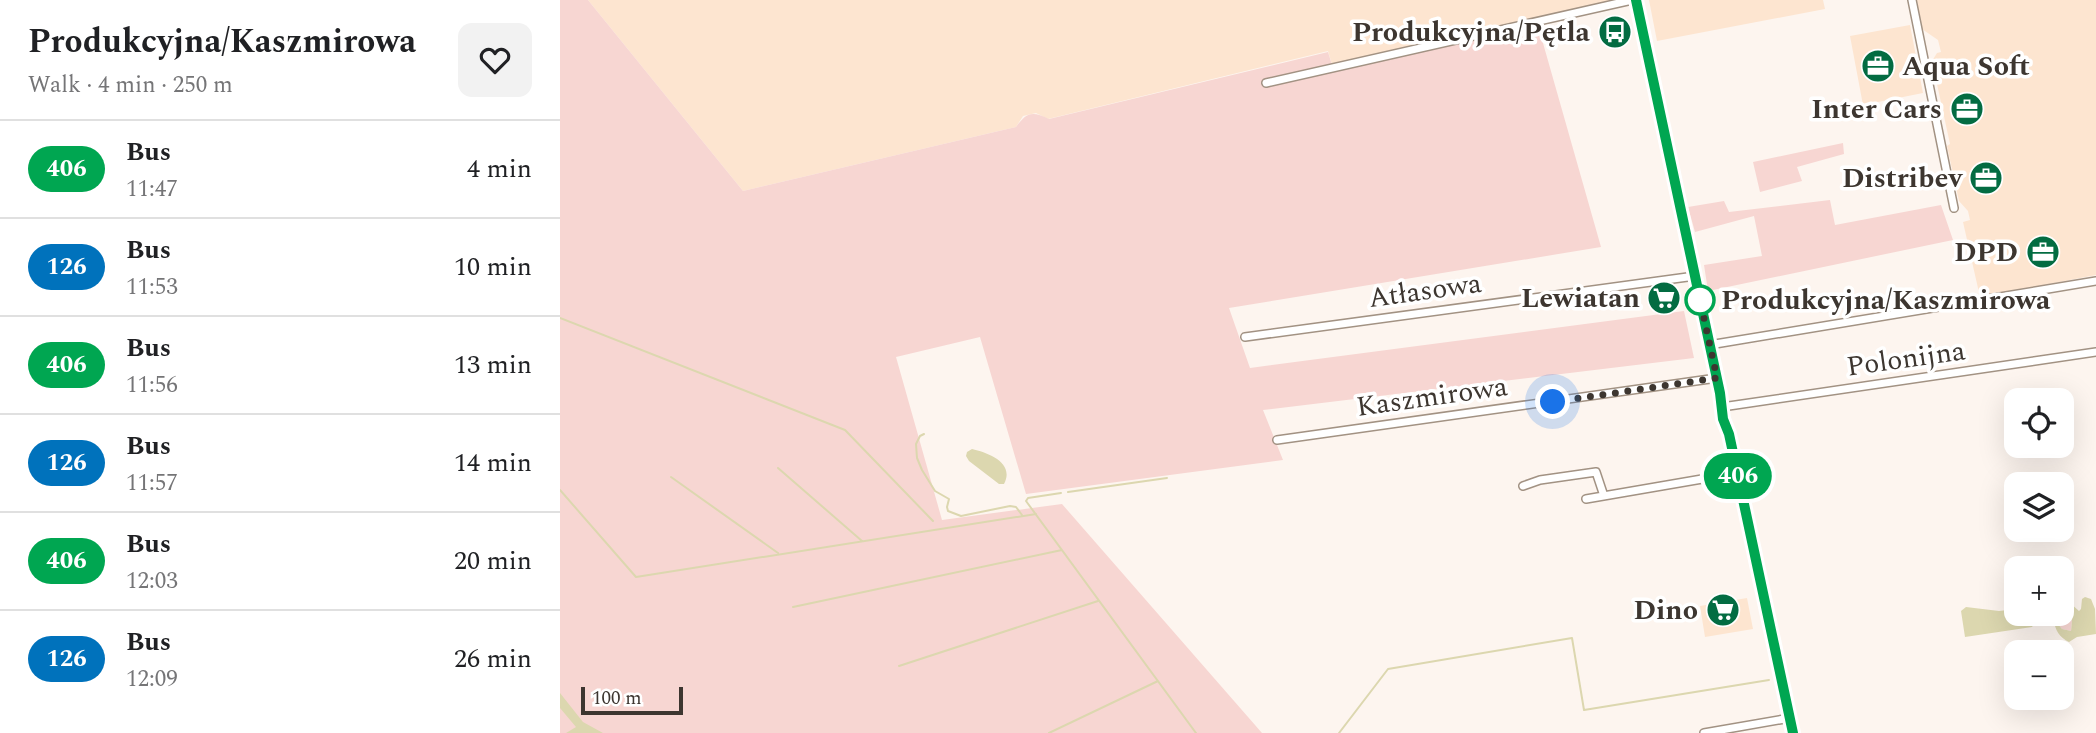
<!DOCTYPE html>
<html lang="en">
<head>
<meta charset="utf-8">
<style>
  :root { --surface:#fff; --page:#f2f2f2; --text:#202124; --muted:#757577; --line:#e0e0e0 }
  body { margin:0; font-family:Spectral,serif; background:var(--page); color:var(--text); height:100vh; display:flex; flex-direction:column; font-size:26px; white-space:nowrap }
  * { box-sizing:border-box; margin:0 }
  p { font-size:23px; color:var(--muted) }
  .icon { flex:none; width:38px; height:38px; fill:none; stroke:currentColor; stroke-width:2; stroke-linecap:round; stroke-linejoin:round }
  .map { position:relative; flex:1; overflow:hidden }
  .drawer { display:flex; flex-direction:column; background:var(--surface); width:560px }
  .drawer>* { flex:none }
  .badge { padding:0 14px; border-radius:23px; font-size:24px; line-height:46px }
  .buttons { position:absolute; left:1444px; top:388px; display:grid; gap:14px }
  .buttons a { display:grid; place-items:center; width:70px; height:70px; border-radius:14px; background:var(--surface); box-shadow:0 7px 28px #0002; font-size:35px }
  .scale { position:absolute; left:21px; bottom:18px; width:102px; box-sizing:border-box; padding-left:7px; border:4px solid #3d3630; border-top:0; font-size:19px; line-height:24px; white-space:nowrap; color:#3d3630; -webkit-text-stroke:5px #fff; paint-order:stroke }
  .you { position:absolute; width:35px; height:35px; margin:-18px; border:5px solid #fff; border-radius:50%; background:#1a73e8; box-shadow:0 0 0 10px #1a73e833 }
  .map>.badge { position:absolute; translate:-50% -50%; box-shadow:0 0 0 4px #fff }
  .round { display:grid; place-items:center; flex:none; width:74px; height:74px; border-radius:14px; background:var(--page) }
  .overview { display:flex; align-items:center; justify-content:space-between; height:119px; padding:0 28px }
  h1 { font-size:33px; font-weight:700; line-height:52px }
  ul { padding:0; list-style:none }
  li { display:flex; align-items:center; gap:21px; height:98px; padding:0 28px; border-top:2px solid var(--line) }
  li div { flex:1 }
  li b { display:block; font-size:26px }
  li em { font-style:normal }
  li .badge { min-width:77px; font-weight:700; text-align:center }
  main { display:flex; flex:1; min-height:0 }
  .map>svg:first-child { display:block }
</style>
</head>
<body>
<main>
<section class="drawer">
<div class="overview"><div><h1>Produkcyjna/Kaszmirowa</h1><p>Walk · 4 min · 250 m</p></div><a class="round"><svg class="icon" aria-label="heart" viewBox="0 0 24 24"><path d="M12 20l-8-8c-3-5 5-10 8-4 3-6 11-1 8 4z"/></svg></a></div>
<ul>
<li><span class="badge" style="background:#00a651;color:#fff">406</span><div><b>Bus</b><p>11:47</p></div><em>4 min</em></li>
<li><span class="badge" style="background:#0072bc;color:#fff">126</span><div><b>Bus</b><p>11:53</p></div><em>10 min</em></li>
<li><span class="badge" style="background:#00a651;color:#fff">406</span><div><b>Bus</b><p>11:56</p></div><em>13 min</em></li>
<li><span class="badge" style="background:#0072bc;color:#fff">126</span><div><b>Bus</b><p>11:57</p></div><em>14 min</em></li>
<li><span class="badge" style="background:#00a651;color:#fff">406</span><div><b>Bus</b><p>12:03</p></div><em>20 min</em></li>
<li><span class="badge" style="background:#0072bc;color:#fff">126</span><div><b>Bus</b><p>12:09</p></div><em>26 min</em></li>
</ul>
</section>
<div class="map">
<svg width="1536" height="733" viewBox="0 0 1536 733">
  <rect width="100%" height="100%" fill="#fdf5ef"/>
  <path fill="#fde5d0" d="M28 0H1073L773 68 768 51 488 119 476 113 463 116 456 127 183 191Z
    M1089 0H1263L1265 9 1097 41Z
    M1357 0H1536V275L1420 297 1403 222 1410 220 1408 211 1399 201 1387 146 1390 144 1372 61 1377 53 1381 52 1378 40 1362 29Z
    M1350 25 1363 93 1303 105 1290 36Z
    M1187 598 1193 629 1145 637 1140 606Z"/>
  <path fill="#f7d6d2" d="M0 0H28L183 191 456 127C467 112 472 111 489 119L768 52 773 68 977 22 1041 247 669 308 690 368 1124 311 1134 358 703 410 723 460 466 494 420 337 336 357 382 520 502 504 702 733H0Z
    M1283 143 1284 154 1237 167 1242 181 1200 192 1193 162Z
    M1270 200 1275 225 1381 205 1393 240 1148 291 1144 265 1202 256 1194 216 1135 232 1128 207 1164 201 1169 212Z
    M1506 610 1512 621 1511 631 1502 629 1498 624 1499 614Z"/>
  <path fill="#dcd7af" d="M412 449C429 453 455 463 444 484H439L409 461 406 456 407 452Z
    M1525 597 1531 599 1535 609 1536 634 1517 637 1509 642C1498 637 1492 626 1495 614H1499L1498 624 1502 629 1511 631 1512 621 1506 610 1502 611V604L1509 602 1519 611 1521 609 1522 599Z
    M1406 607 1439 611 1456 609V614H1475L1476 621 1472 627 1405 637 1401 611Z
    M0 693 23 722 43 733H6L16 727 0 708Z"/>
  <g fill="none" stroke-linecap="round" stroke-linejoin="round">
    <path stroke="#dcd7af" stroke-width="2" d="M0 318 285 430 373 521
      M364 434 360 436 356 444 357 458 362 470 375 491 389 499 387 507 388 511 401 516 450 506 456 507 462 515
      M218 468 302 541
      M111 477 218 553
      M0 490 76 577 476 514
      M508 492 607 478
      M501 493 468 498 466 501 636 733
      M233 607 502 550
      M339 666 538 601
      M489 733 598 681
      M779 733 828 669 1012 638 1024 710 1209 680"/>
    <defs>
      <path id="minor" d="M1076 0 1157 378 1163 419 1169 434
        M1352 0 1394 208
        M706 83 1072 0
        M685 337 1135 276
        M1149 345 1536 281
        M1162 407 1536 352
        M1169 433 1233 733
        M717 440 1157 378
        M963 486 980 480 1036 472 1044 496
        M1026 499 1177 473
        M1144 733 1230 718"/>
    </defs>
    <use href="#minor" stroke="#a29283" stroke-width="10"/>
    <use href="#minor" stroke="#fff" stroke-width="7"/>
  </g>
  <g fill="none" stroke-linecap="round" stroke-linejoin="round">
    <defs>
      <path id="line" d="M1076 0 1160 393 1163 419 1169 434 1233 733"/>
    </defs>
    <use href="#line" stroke="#fff" stroke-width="16"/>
    <use href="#line" stroke="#00a651" stroke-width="10"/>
    <path stroke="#3d3630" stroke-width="7" stroke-dasharray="0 12.6" d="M993 402 1157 378 1140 300"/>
  </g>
  <defs>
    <symbol id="bus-disc" viewBox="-11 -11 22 22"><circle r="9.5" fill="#036c42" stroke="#fff"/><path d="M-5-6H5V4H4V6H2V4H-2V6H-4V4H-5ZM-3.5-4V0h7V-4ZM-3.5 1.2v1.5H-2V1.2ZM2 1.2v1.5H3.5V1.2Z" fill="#fff"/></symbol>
    <symbol id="office-disc" viewBox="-11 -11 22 22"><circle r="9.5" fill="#036c42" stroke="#fff"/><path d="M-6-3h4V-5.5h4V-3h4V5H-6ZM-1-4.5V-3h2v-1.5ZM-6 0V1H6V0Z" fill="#fff"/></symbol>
    <symbol id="supermarket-disc" viewBox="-11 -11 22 22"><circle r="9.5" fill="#036c42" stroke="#fff"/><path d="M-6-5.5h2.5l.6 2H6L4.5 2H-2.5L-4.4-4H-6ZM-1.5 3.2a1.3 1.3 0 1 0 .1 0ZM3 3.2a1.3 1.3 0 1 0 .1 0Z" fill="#fff"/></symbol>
  </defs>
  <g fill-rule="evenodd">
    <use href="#bus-disc" x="1036" y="13" width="38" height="38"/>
    <use href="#office-disc" x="1299" y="47" width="38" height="38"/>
    <use href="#office-disc" x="1388" y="90" width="38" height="38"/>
    <use href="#office-disc" x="1407" y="159" width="38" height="38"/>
    <use href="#office-disc" x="1464" y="233" width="38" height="38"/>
    <use href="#supermarket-disc" x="1085" y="279" width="38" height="38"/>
    <use href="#supermarket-disc" x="1144" y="591" width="38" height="38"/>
  </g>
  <circle fill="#fff" stroke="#00a651" stroke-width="3.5" cx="1140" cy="300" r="14"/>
  <g text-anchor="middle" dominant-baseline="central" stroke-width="7" stroke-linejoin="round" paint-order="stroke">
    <g font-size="28" font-weight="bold" fill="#3d3630" stroke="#fff" text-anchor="end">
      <text x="1030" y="32">Produkcyjna/Pętla</text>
      <text x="1342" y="66" text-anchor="start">Aqua Soft</text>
      <text x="1382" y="109">Inter Cars</text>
      <text x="1402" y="178">Distribev</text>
      <text x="1458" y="252">DPD</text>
      <text x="1080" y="298">Lewiatan</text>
      <text x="1138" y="610">Dino</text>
    </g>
    <g font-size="28" fill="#3d3630" stroke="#fff">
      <text transform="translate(865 291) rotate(-8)">Atłasowa</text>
      <text transform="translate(1346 359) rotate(-8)">Polonijna</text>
      <text transform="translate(872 397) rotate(-8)">Kaszmirowa</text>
    </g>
    <g font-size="28" font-weight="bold" fill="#3d3630" stroke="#fff" text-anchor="start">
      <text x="1161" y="300">Produkcyjna/Kaszmirowa</text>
    </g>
  </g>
</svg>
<div class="buttons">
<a><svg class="icon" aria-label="locate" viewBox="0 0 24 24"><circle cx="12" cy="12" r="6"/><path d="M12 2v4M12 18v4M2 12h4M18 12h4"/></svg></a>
<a><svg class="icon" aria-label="layers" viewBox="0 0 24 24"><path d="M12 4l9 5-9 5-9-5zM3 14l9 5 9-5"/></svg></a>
<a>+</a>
<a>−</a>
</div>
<div class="scale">100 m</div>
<div class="you" style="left:993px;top:402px"></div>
<b class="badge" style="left:1178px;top:476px;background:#00a651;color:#fff">406</b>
</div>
</main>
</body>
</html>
